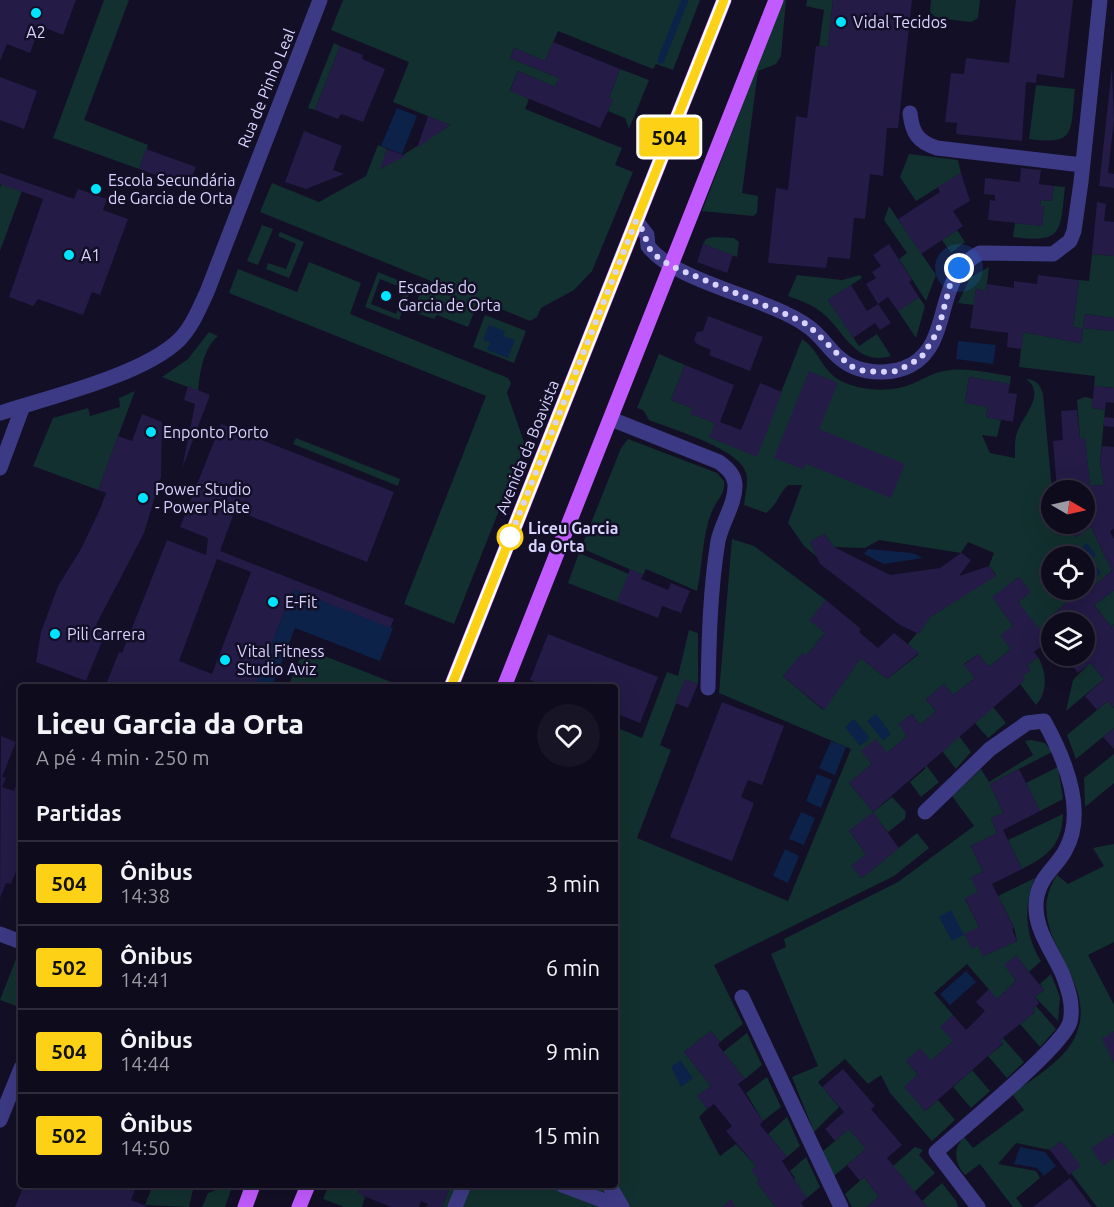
<!DOCTYPE html>
<html lang="pt">
<head>
<meta charset="utf-8">
<style>
  :root { --surface:#0e0b1c; --page:#171425; --text:#f1f3f6; --muted:#9b9ba3; --line:#2e2b3b }
  body { margin:0; font-family:Ubuntu,sans-serif; background:var(--page); color:var(--text); height:100vh; display:flex; flex-direction:column; font-size:22px; white-space:nowrap }
  * { box-sizing:border-box; margin:0 }
  p { font-size:20px; color:var(--muted) }
  .icon { flex:none; width:33px; height:33px; fill:none; stroke:currentColor; stroke-width:2; stroke-linecap:round; stroke-linejoin:round }
  .map { position:relative; flex:1; overflow:hidden }
  .panel { position:absolute; left:18px; top:684px; width:600px; height:504px; display:flex; flex-direction:column; background:var(--surface); border-radius:6px; box-shadow:0 6px 24px #0002,0 0 0 2px var(--line) }
  .panel>* { flex:none }
  .badge { padding:0 12px; border-radius:4px; font-size:21px; line-height:39px }
  .needle { width:39px; rotate:99deg }
  .buttons { position:absolute; left:1041px; top:480px; display:grid; gap:12px }
  .buttons a { display:grid; place-items:center; width:54px; height:54px; border-radius:50%; background:var(--surface); box-shadow:0 6px 24px #0002,0 0 0 2px var(--line); font-size:30px }
  .you { position:absolute; width:30px; height:30px; margin:-15px; border:4px solid #fff; border-radius:50%; background:#1a73e8; box-shadow:0 0 0 9px #1a73e833 }
  .map>.badge { position:absolute; translate:-50% -50%; box-shadow:0 0 0 3px #fff }
  h2 { padding:0 18px; font-size:22px; line-height:54px }
  .round { display:grid; place-items:center; flex:none; width:63px; height:63px; border-radius:32px; background:var(--page) }
  .summary { display:flex; align-items:center; justify-content:space-between; height:102px; padding:0 18px }
  h1 { font-size:28px; font-weight:800; line-height:45px }
  ul { padding:0; list-style:none }
  li { display:flex; align-items:center; gap:18px; height:84px; padding:0 18px; border-top:2px solid var(--line) }
  li div { flex:1 }
  li b { display:block; font-size:22px }
  li em { font-style:normal }
  li .badge { min-width:66px; font-weight:700; text-align:center }
  .map>svg:first-child { display:block }
</style>
</head>
<body>
<div class="map">
<svg width="1114" height="1207" viewBox="0 0 1114 1207">
  <rect width="100%" height="100%" fill="#130f26"/>
  <path fill="#12302f" fill-rule="evenodd" d="M104 0H129L84 120 148 145 139 169 53 138Z
    M343 0H700L673 70 656 64 653 69 558 31 545 61 514 48 510 58 559 78 555 87 518 71 510 90 529 99 525 109 622 148 615 165 633 172 592 271 574 290 541 308 537 317 530 321 479 300 468 327 437 315 434 319 413 312 422 288 428 290 431 281 260 212 272 183 319 202 366 176 378 145 387 149 381 169 450 125 393 102 409 62 331 30Z
    M783 0H786L781 56 776 64 758 71 742 193 758 196 757 213 753 216 702 211Z
    M807 0H833L828 47 819 46 824 10 806 6Z
    M931 0H980L978 18 971 22 936 18 930 12Z
    M334 43 340 46 315 110 308 108Z
    M620 69 649 80 629 129 625 118 608 111 612 100 609 98Z
    M1036 85 1075 89C1070 130 1078 146 1029 139Z
    M909 154 958 160 961 173 916 201 900 177Z
    M1 184 22 191 0 251V188Z
    M1054 186 1065 187C1060 231 1064 244 1013 237L1015 223 1042 226 1044 206H1040L1041 200 1052 201Z
    M889 206 936 275 926 301 899 259 907 253 884 220Z
    M262 225 273 229 258 265 247 261Z
    M957 230 965 242 951 253 942 240Z
    M280 232 304 242 289 278 266 269 268 263 286 269 296 244 278 236Z
    M713 237 734 238 739 242 737 257 703 244 706 239Z
    M1092 254 1114 256V318L1085 314 1083 328 1114 331V388L1094 386 1095 376 1019 367 1023 332 1081 343 1083 329 1073 327 1079 280 1089 281Z
    M309 262 361 283 350 314 508 378 511 383 507 393 525 445 454 624 404 604 486 396 229 293 238 269 297 292Z
    M989 267 986 291 976 289 974 305 958 303 970 278Z
    M378 272 412 286 399 320 365 307ZM380 279 405 289 396 314 371 304Z
    M797 275 842 280 860 275 862 278 828 300 859 346 877 334 891 356C858 366 846 336 827 317 816 306 802 301 788 296Z
    M919 297 925 306 916 338 898 311Z
    M485 315 526 331 514 363 473 347Z
    M209 332 218 336C203 349 200 372 198 391L162 377 188 359Z
    M802 339C818 349 822 370 839 380 860 391 890 393 912 384 925 378 936 371 951 370 970 368 992 374 1011 376L1010 384 969 377 965 402 988 407 986 417 1001 420 997 437 982 435 990 453 1015 458C1015 449 1014 439 1018 430 1025 413 1046 394 1026 379 1036 380 1040 384 1043 394L1052 490V524H1073L1075 537 1091 527 1112 571 1092 587 1085 578 1084 556H1052L1051 574 1047 579 1052 590H1056L1067 602 1048 619 1051 623V653L1018 602 1030 592 1019 577 993 597 1013 626 1001 635 1011 649 989 667 978 654 964 664 975 678 953 695 944 684 926 699 936 711 920 725 912 714 899 724 907 736 887 753 862 751 872 764 849 783 873 812 892 797 906 812 905 819 888 832 873 813 849 831 866 854 852 866 862 878 917 833 929 848 894 876 714 965 743 1024 720 1042 711 1031 684 1052 711 1086 698 1096 707 1109 699 1117 720 1156 736 1144 756 1166 759 1180 757 1183 776 1207H442L451 1185H615V727L642 738 667 672 678 676 689 630 698 633V684L685 680 660 745 671 750 637 838 788 901 851 749 719 693 732 539 754 546 826 600 810 620 825 633 806 656 783 676 823 710 861 658 887 679 919 654 908 644 930 617 996 575 989 566 994 553 968 542 961 553 879 540 865 548 834 547 824 534 810 542 817 557 804 546 788 523 802 485H788C778 495 777 505 766 513L744 505C745 495 749 482 746 473 740 449 672 429 649 420L643 410 637 408 659 354 685 365 671 400 692 408 691 414 715 423 710 437 756 456Z
    M135 391 98 490 33 466 53 418 88 408 90 416 120 407 119 398Z
    M1085 397 1093 399 1092 408 1105 410 1100 462 1104 485 1090 486 1085 439H1080L1077 400Z
    M296 438 400 479 398 486 293 444Z
    M628 439 717 473 724 481C726 493 717 500 712 511 702 535 703 565 697 591L646 569 643 575 581 548 621 448Z
    M579 553 629 574 617 602 568 583Z
    M1114 590V624L1111 627 1094 605Z
    M304 648 404 687H336L328 684 327 687H288Z
    M1038 657C1047 672 1048 692 1036 705L1020 684 1024 680 1022 677 1027 665Z
    M1090 663 1104 679 1066 711 1073 680Z
    M1108 701 1114 708V728L1076 759 1067 735Z
    M993 707 1006 723 988 738 975 723Z
    M959 736 971 752 956 769 942 751Z
    M1031 740 1045 743 1052 752 990 784 1003 813 991 818 997 833 971 846 983 872 972 877 978 892 965 899 979 927 972 948 978 945 983 956 1017 941 1014 927 998 896 1035 878C1023 905 1025 936 1041 961L1029 972 1016 956 1005 965 1016 981 997 999 967 964 934 993 953 1015V1041L931 1061H906L918 1074 905 1087 925 1111 938 1100 955 1120 932 1141 890 1093 881 1075 868 1084 845 1059 818 1082 839 1107 814 1132 792 1077 818 1066 771 954 786 947 784 939 898 882 974 826 952 796 981 769 989 782 1033 755 1025 741Z
    M1114 754V783L1085 807 1084 778Z
    M926 765 939 782 921 797 910 782 925 769Z
    M1058 767 1063 799 1040 811 1026 783Z
    M1063 814C1062 845 1048 856 1022 869L1008 840Z
    M1114 844V942L1088 955 1114 1005V1207H1097L1071 1173 1080 1166 1061 1141 1050 1150 1016 1143 998 1164 1036 1171 1040 1178 1016 1198 1023 1207H1013L980 1164 965 1175C955 1164 952 1149 964 1137L973 1148 1024 1110 1012 1094C1032 1079 1062 1062 1074 1039 1105 979 1017 936 1057 875L1068 884 1104 866 1093 848Z
    M16 959 21 961V1008L0 1000Z
    M1051 974 1060 997 1058 1021 1035 997 1044 990 1040 984Z
    M1036 1006 1056 1029 1040 1047 1020 1024 1035 1012 1033 1009Z
    M747 1033 762 1065 745 1079 723 1052Z
    M1003 1038 1024 1062 1007 1078 988 1056 1003 1044 1000 1040Z
    M972 1070 990 1091 971 1108 953 1087Z
    M767 1077 781 1107 763 1121 746 1093Z
    M787 1117 800 1146 787 1157 768 1134Z
    M849 1129 866 1149 834 1176 822 1152Z
    M915 1147 923 1150 919 1155 935 1173 914 1192 893 1166Z
    M806 1157 820 1187 807 1198 793 1181 795 1178 790 1171Z
    M864 1177 879 1197 867 1207H852L845 1194Z
    M942 1183 956 1201 958 1207H927L922 1201Z
    M153 1185H194L189 1207 145 1205Z
    M230 1185 231 1190 225 1207H202L208 1193Z
    M329 1185H358V1192L365 1197 362 1207H344L323 1199Z"/>
  <path fill="#0c2248" d="M397 108 417 116 402 154 381 146Z
    M489 325 505 331 503 336 515 340 508 358 487 350 490 342 483 340Z
    M958 341 996 345 993 364 956 359Z
    M1087 543 1096 555 1091 560 1101 573 1094 579 1085 568 1084 556 1073 555Z
    M868 549 912 553 923 558 884 564 864 554Z
    M293 589 393 628 380 661 295 628 272 687H255Z
    M876 714 891 734 883 741 867 721Z
    M854 719 870 738 860 746 845 727Z
    M831 741 846 747 835 775 819 768Z
    M817 774 832 780 821 808 806 801Z
    M801 812 815 818 804 845 789 839Z
    M785 849 799 856 788 883 773 876Z
    M951 910 964 935 952 941 939 917Z
    M966 971 976 982 950 1005 940 994Z
    M680 1060 693 1078 681 1087 671 1067Z
    M1020 1147 1045 1152 1056 1166 1044 1176 1037 1168 1014 1164Z"/>
  <g fill="none" stroke-linecap="round" stroke-linejoin="round">
    <path stroke="#0c2248" stroke-width="7" d="M661 60 685 0"/>
  </g>
  <path fill="#241b47" fill-rule="evenodd" d="M0 0H76L63 35 40 26 30 53 7 44 0 61Z
    M833 0H912L898 128H887L883 176 870 174 865 219 854 218 850 259 828 257 826 268 768 263 776 188 788 190 796 116 807 118 816 46 828 47Z
    M1016 0H1073L1064 78 1037 74 1036 83 1026 82 1022 141 956 134 957 123 945 122 951 73 964 74 966 58 1009 63Z
    M553 42 620 69 609 98 613 100 600 128 510 91 518 71 555 87 559 78 510 58 514 48 545 61Z
    M340 46 363 55 362 59 385 69 363 122 341 114 338 119 315 110Z
    M1112 67 1114 120 1108 173 1114 174V188L1099 186Z
    M0 77 37 91 24 129 0 120Z
    M428 116 450 125 417 148Z
    M304 131 342 146 333 170 344 174 306 189 285 182Z
    M146 149 196 167 188 187 139 169Z
    M387 149 406 156 380 169Z
    M1021 168 1041 170 1039 184 1054 186 1052 201 1041 200 1040 206H1044L1042 226 988 220 990 200 995 201V195L984 194 985 178 1020 182Z
    M0 173 74 199 78 189 107 199 103 210 128 219 100 295 92 292 83 315 38 299 33 306 9 297 43 199 0 184Z
    M961 173 970 201 953 211 963 226 921 254 898 219 940 192 937 187Z
    M1097 202 1106 204 1104 221 1114 222V256L1092 254Z
    M703 244 733 255 727 273 697 262Z
    M889 244 912 280 909 282 919 297 898 311 888 297 878 304 891 323 880 330 875 323 853 338 828 300 851 285 867 311 878 304 866 284 876 278 872 272 881 266 873 255Z
    M1038 275 1079 280 1073 327 1083 328 1081 343 1023 332 1022 349 1007 347 1008 333 970 328 976 289 986 291 987 284 1014 288V281L1037 284Z
    M1085 314 1114 318V331L1083 328Z
    M708 316 763 337 750 371 709 355 711 350 697 344 694 340 697 332 703 331Z
    M685 365 734 385 720 422 741 430 760 383 782 392 757 457 709 437 715 423 690 414 692 408 671 400Z
    M809 371 838 383 819 429 905 464 891 498 806 464 803 469 774 458Z
    M969 377 1010 384 1008 393 1017 394 1013 422 986 417 988 407 965 403Z
    M188 386 210 395 182 469 195 404 184 400Z
    M1094 386 1114 388V403L1106 402 1105 410 1092 408Z
    M1077 410 1080 439 1085 438 1090 486 1104 485 1100 462 1102 446 1114 447V528L1110 532 1114 539V590L1094 605 1111 627 1114 624V708L1108 701 1097 710 1085 696 1104 679 1090 663 1078 673 1067 659 1071 656H1084L1087 642 1084 622H1051L1048 619 1067 602 1056 590H1084V578L1092 587 1112 571 1091 527 1075 538 1073 524H1084V490H1057L1053 441 1063 440 1061 411Z
    M142 414 162 422 161 477 144 533 96 625 107 629 86 681 36 662 41 632 58 586 81 549 100 509 106 493 98 490 118 436 132 441Z
    M1104 417 1114 418V427L1104 426Z
    M221 424 394 492 367 562 235 510 220 551 394 619 390 628 293 589 255 687H105L119 652 122 653 167 540 206 555 208 538 180 527ZM217 559 251 572 212 674 179 661Z
    M824 534 834 547 890 575 940 568 961 553 971 560 959 576 989 566 996 576 930 617 919 634 900 625 820 564 810 542Z
    M630 569 643 575 641 579 668 590 671 583 690 591 681 613 662 606 658 618 617 602Z
    M1019 577 1031 592 1018 602 1049 641 1034 652 1038 657 1027 665 1031 670 1022 677 1025 680 873 812 849 783 872 764 861 751 876 739 887 753 907 736 898 724 912 714 920 725 936 711 926 699 944 684 953 695 975 678 964 665 978 654 989 667 1011 649 1000 635 1013 626 992 597Z
    M826 600 861 629 859 632 878 648 894 633 919 653 887 679 861 658 824 710 783 676 802 653 806 656 825 633 809 620Z
    M548 634 658 677 640 723 615 713V687H549L530 680Z
    M685 679 698 684 688 708 675 703Z
    M722 702 784 726 762 785 748 780 741 797 754 803 732 861 670 837Z
    M1114 728V749L1103 737Z
    M1 736 16 742 2 777 6 778 2 787 14 791 17 783 21 785V859L11 884 6 883 0 898Z
    M1019 769 1040 811 1003 830 1022 869 992 884 1014 928 1012 929 1017 941 983 956 978 945 972 949 964 934 979 927 965 898 978 892 971 877 983 872 971 846 997 833 991 818 1003 813 990 784Z
    M873 812 899 848 862 878 851 866 866 854 849 831Z
    M1016 956 1044 990 1035 997 1039 1003 1033 1009 1035 1012 1000 1040 1003 1043 925 1111 904 1087 918 1074 906 1061 920 1048 931 1061 953 1041 940 1027 953 1015 966 1030 985 1011 976 1002 989 989 997 999 1016 981 1004 965Z
    M711 1031 720 1042 718 1045 745 1079 738 1084 763 1121 760 1125 787 1157 782 1161 807 1198 801 1203 804 1207H776L757 1183 759 1180 751 1170 756 1166 726 1131 732 1126 714 1104 707 1109 697 1096 711 1086 684 1052Z
    M1114 1031V1064L1102 1039Z
    M843 1069 875 1106 871 1109 902 1145 887 1158 927 1207H867L879 1197 864 1177 860 1181 847 1165 866 1149 849 1129 835 1141 825 1129 844 1112 822 1087Z
    M1114 1133V1158L1103 1166 1091 1148Z
    M1061 1141 1081 1166 1069 1175 1050 1150Z
    M1070 1178 1092 1207H1033Z
    M24 1185H129L136 1188 131 1200 149 1207H15Z
    M358 1185H451L442 1207H426L428 1204 421 1201 419 1207H391L361 1195 358 1192Z
    M731 1199 735 1207H722Z"/>
  <g fill="none" stroke-linecap="round" stroke-linejoin="round">
    <path stroke="#3d3a85" stroke-width="15" d="M910 113C912 133 918 142 937 148L1082 165
      M636 221 647 235 648 246C675 282 766 297 806 325 824 336 833 359 854 367 871 374 894 374 911 365 954 341 932 278 980 253L1053 254 1070 241 1074 231 1081 182 1100 0
      M611 419 719 462C727 468 734 474 735 484 736 503 722 522 718 541 710 590 709 639 708 688
      M0 468 23 406
      M925 812 990 749 1027 723 1044 721C1064 757 1088 811 1065 851 1056 867 1041 876 1037 896 1031 925 1051 949 1062 973 1068 988 1074 1005 1070 1022 1063 1047 961 1129 936 1152L978 1207
      M0 934 21 942
      M742 997 841 1207
      M0 1120 21 1068
      M562 1185 621 1207
      M609 1185 622 1207
      M455 1207 464 1185"/>
    <path stroke="#3d3a85" stroke-width="15" d="M0 413C50 397 143 375 179 340 192 327 199 309 207 292L320 0"/>
    <path stroke="#c25bff" stroke-width="15" d="M451 687 724 0
      M504 687 776 0
      M245 1207 253 1185
      M299 1207 308 1185"/>
  </g>
  <g fill="none" stroke-linecap="round" stroke-linejoin="round">
    <defs>
      <path id="line" d="M451 687 724 0"/>
    </defs>
    <use href="#line" stroke="#fff" stroke-width="14"/>
    <use href="#line" stroke="#fcd116" stroke-width="9"/>
    <path stroke="#d9d4ff" stroke-width="6" stroke-dasharray="0 10.8" d="M510 537 509 540 636 221C647 235 643 234 649 247 652 255 664 261 671 266L790 316 808 325 850 366 864 371 881 372 897 371 921 358 938 331 950 285 959 268"/>
  </g>
  <g fill="#00e5ff" stroke="#130f26" stroke-width="2">
    <circle cx="36" cy="13" r="6"/>
    <circle cx="841" cy="22" r="6"/>
    <circle cx="96" cy="189" r="6"/>
    <circle cx="69" cy="255" r="6"/>
    <circle cx="386" cy="296" r="6"/>
    <circle cx="151" cy="432" r="6"/>
    <circle cx="143" cy="498" r="6"/>
    <circle cx="273" cy="602" r="6"/>
    <circle cx="55" cy="634" r="6"/>
    <circle cx="225" cy="660" r="6"/>
  </g>
  <circle fill="#fff" stroke="#fcd116" stroke-width="3" cx="510" cy="537" r="12"/>
  <g text-anchor="middle" dominant-baseline="central" stroke-width="5" stroke-linejoin="round" paint-order="stroke">
    <g font-size="16" fill="#d9d4ff" stroke="#130f26" text-anchor="start">
      <text x="853" y="22">Vidal Tecidos</text>
      <text x="36" y="32" text-anchor="middle">A2</text>
      <text x="108" y="180">Escola Secundária<tspan x="108" dy="18">de Garcia de Orta</tspan></text>
      <text x="81" y="255">A1</text>
      <text x="398" y="287">Escadas do<tspan x="398" dy="18">Garcia de Orta</tspan></text>
      <text x="163" y="432">Enponto Porto</text>
      <text x="155" y="489">Power Studio<tspan x="155" dy="18">- Power Plate</tspan></text>
      <text x="285" y="602">E-Fit</text>
      <text x="67" y="634">Pili Carrera</text>
      <text x="237" y="651">Vital Fitness<tspan x="237" dy="18">Studio Aviz</tspan></text>
    </g>
    <g font-size="16" fill="#d9d4ff" stroke="#130f26">
      <text transform="translate(266 88) rotate(-68)">Rua de Pinho Leal</text>
      <text transform="translate(527 447) rotate(-68)">Avenida da Boavista</text>
    </g>
    <g font-size="16" font-weight="bold" fill="#d9d4ff" stroke="#130f26" text-anchor="start">
      <text x="528" y="528">Liceu Garcia<tspan x="528" dy="18">da Orta</tspan></text>
    </g>
  </g>
</svg>
<div class="buttons">
<a><svg class="needle" viewBox="-14 -14 28 28"><path d="M0-13l5 13h-10z" fill="#e53935"/><path d="M0 13l5-13h-10z" fill="#9b9ba3"/></svg></a>
<a><svg class="icon" aria-label="locate" viewBox="0 0 24 24"><circle cx="12" cy="12" r="6"/><path d="M12 2v4M12 18v4M2 12h4M18 12h4"/></svg></a>
<a><svg class="icon" aria-label="layers" viewBox="0 0 24 24"><path d="M12 4l9 5-9 5-9-5zM3 14l9 5 9-5"/></svg></a>
</div>
<div class="you" style="left:959px;top:268px"></div>
<b class="badge" style="left:669px;top:137px;background:#fcd116;color:#111">504</b>
<section class="panel">
<div class="summary"><div><h1>Liceu Garcia da Orta</h1><p>A pé · 4 min · 250 m</p></div><a class="round"><svg class="icon" aria-label="heart" viewBox="0 0 24 24"><path d="M12 20l-8-8c-3-5 5-10 8-4 3-6 11-1 8 4z"/></svg></a></div>
<h2>Partidas</h2>
<ul>
<li><span class="badge" style="background:#fcd116;color:#111">504</span><div><b>Ônibus</b><p>14:38</p></div><em>3 min</em></li>
<li><span class="badge" style="background:#fcd116;color:#111">502</span><div><b>Ônibus</b><p>14:41</p></div><em>6 min</em></li>
<li><span class="badge" style="background:#fcd116;color:#111">504</span><div><b>Ônibus</b><p>14:44</p></div><em>9 min</em></li>
<li><span class="badge" style="background:#fcd116;color:#111">502</span><div><b>Ônibus</b><p>14:50</p></div><em>15 min</em></li>
</ul>
</section>
</div>
</body>
</html>
